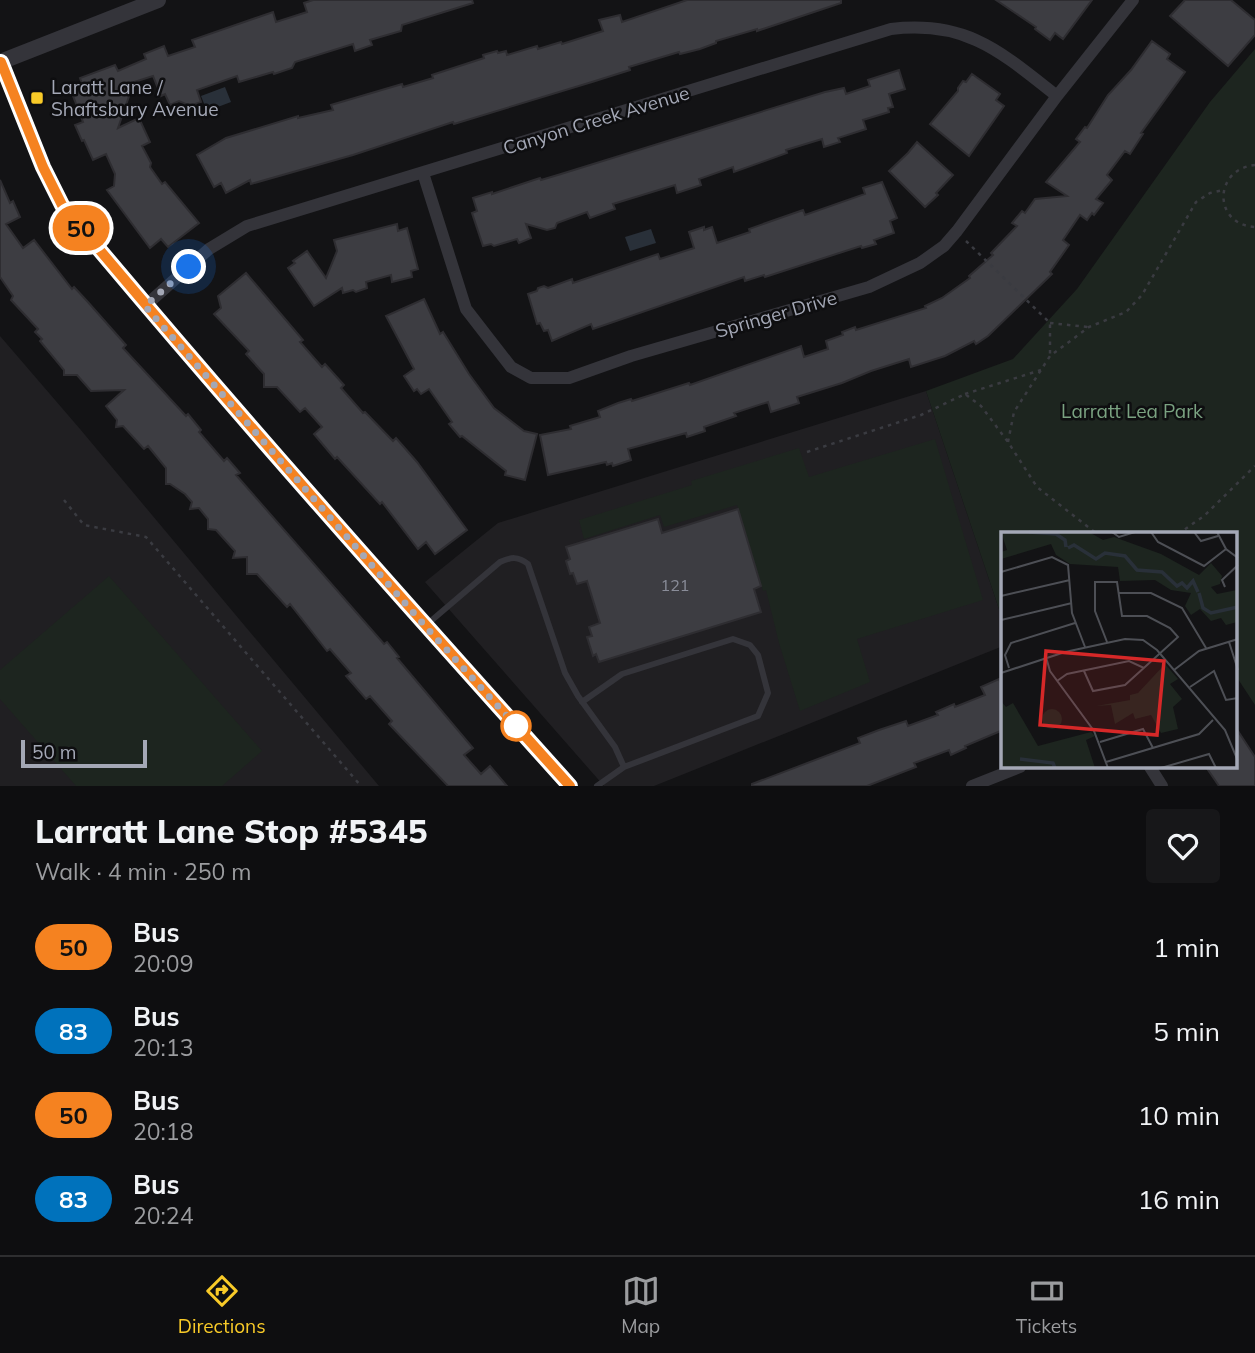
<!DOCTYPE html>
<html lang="en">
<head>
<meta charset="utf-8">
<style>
  :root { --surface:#0e0e10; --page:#171719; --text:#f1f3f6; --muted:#9b9c9f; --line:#2e2e30; --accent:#f8ca28 }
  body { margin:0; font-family:Mulish,sans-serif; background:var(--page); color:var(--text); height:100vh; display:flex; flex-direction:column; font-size:26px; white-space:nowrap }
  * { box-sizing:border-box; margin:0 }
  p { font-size:23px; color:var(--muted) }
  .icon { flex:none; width:38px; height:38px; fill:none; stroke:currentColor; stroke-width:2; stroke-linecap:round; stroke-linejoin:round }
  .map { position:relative; height:786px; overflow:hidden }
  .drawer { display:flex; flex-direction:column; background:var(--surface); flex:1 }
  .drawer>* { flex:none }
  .badge { padding:0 14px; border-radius:23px; font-size:24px; line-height:46px }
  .scale { position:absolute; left:21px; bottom:18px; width:126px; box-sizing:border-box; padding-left:7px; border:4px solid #a4a8b6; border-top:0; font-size:19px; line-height:24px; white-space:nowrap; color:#a4a8b6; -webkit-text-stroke:5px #0e0e10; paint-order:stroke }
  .you { position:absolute; width:35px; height:35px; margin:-18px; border:5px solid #fff; border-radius:50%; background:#1a73e8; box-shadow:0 0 0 10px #1a73e833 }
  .map>.badge { position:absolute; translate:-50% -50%; box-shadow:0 0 0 4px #fff }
  .round { display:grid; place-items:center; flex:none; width:74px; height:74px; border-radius:7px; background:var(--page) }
  .summary { display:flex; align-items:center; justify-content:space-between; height:119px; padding:0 35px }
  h1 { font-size:33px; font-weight:800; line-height:52px }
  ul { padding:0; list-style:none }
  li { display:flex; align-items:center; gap:21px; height:84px; padding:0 35px }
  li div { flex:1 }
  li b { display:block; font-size:26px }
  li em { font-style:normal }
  li .badge { min-width:77px; font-weight:700; text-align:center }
  .dock { display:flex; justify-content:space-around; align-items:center; height:98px; border-top:2px solid var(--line); background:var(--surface); font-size:19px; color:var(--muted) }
  .dock a { display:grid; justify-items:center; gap:4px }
  .dock .active { color:var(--accent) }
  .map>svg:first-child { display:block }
</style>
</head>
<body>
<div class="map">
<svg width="1255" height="786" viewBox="0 0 1255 786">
  <rect width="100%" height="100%" fill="#131315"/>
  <path fill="#201f22" d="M0 336 80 429 379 786H0Z
    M926 391 1003 621V646L654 786H604L425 582 498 523Z"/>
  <path fill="#1d251f" d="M1255 49V705L1236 676V534H1003V621L926 391 1013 359 1077 289 1210 102Z
    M935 439 983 600 857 639 870 682 800 711 779 643 766 590 763 591 737 505 664 527 660 515 584 539 579 520 692 485 691 481 799 448 809 477Z
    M109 576 262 751 222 786H76L0 699V670Z"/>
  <path fill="#293039" d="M225 87 231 102 207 111 201 96Z
    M651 229 656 243 630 251 625 237Z"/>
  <path fill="#3d3d42" stroke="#2e2d31" stroke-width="2" d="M313 0H472L473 3 402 25 401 31 370 40 372 45 355 51 353 44 295 62 292 68 274 74 273 72 239 82 237 76 197 90 201 102 190 106 179 101 170 105 165 94 161 96 153 76 134 82 118 128 139 118 150 142 142 146 151 163 150 167 162 184 165 182 199 223 168 247 161 239 150 248 107 190 114 186 115 174 106 154 93 160 84 140 82 141 75 125 83 122 70 88 82 84 80 78 115 65 118 71 146 59 144 54 164 46 168 56 195 47 192 40 273 12 276 22 307 12 304 3Z
    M687 0H841V3L757 31V29L716 41V43L700 49 680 54 679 52 629 67 630 70 592 82 454 124 453 122 353 155 251 184 250 180 226 193 221 183 214 187 197 155 226 138 298 116V118L333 110 331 105 402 84 403 87 433 78 432 75 484 58 483 55 497 51 498 53 506 51 507 55 537 46 538 49 561 42 562 44 603 31 599 20 620 15 622 22Z
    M996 0H1092L1063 39 1055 33 1050 40 1035 29 1036 27Z
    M1185 0H1231L1255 20V35L1228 66 1170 16Z
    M1152 41 1170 54 1167 59 1185 72 1141 133 1143 134 1130 154 1125 151 1107 175 1112 180 1096 199 1103 203 1094 215 1092 213 1087 220 1080 215 1063 240 1069 245 1050 272 1052 274 988 336 976 344 974 341 945 356 911 367 909 359 871 371 842 383 797 397 799 403 771 412 768 402 734 413 736 416 704 427 705 431 687 437 686 433 628 449 631 460 613 466 612 463 607 465 606 462 548 475 540 435 571 429 570 426 600 417 598 411 618 403 631 399 632 401 689 383 690 385 801 346 804 357 828 349 826 341 843 335 842 332 855 327 856 330 926 308 925 306 942 298 970 278 969 276 993 255 991 253 1017 226 1012 223 1022 211 1025 213 1035 199 1067 196 1046 182 1080 142 1076 139 1085 127 1087 128 1108 95 1131 70Z
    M899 70 905 89 889 94 893 107 888 108 889 112 863 120 866 129 838 138 840 142 824 147 822 139 786 150 787 153 734 172 733 167 699 179 701 185 677 193 675 185 613 204 615 209 590 218 587 212 557 223 555 228 547 230 526 224 531 238 519 243 517 239 494 246 491 244 483 246 472 213 477 211 473 198 492 192V194L540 178 541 180 561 174 825 92 844 88 846 94 870 86 868 80Z
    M972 74 1000 94 996 100 1004 106 969 156 930 124 958 91V88L963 81 966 82Z
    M917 142 953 175 936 193 938 195 925 207 889 171 908 153Z
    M0 180 10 203 13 201 20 217 6 224 23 248 34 240 72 289 74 287 87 301 126 345 123 348 186 416 188 414 201 430 199 432 224 461 227 458 240 473 236 475 384 644 387 642 399 657 397 658 473 748 464 755 481 774 490 766 507 786H448L389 724 392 721 370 696 366 699 346 676 351 673 330 649 327 651 290 604 287 607 257 574H247V557L233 558 235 551 216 530 208 529V519L199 508 190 509 192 502 185 494 170 484H166V468L148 446 144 449 123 426 116 427 117 420 106 406 124 390 91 391 77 375H64V370L40 341 42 339 35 332 38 329 11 300 13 296 0 277Z
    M882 182 897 218 890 221 894 233 874 240 876 244 862 248 861 246 765 277 764 275 745 281 744 277 593 329 591 324 552 341 548 330 544 331 540 323 537 324 528 294 537 291 538 288 544 286 548 288 572 279 573 283 658 254 660 259 694 248 689 232 704 227V230L712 227 717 243 750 232 749 229 803 210 805 215 865 194 863 188Z
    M397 224 398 231 407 228 418 269 411 271 412 277 392 282 391 275 366 282 367 288 356 292 353 290 343 293 342 288 314 306 288 268 295 263 293 261 307 251 326 278 337 251 334 240Z
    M246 273 303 340 300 342 322 367 325 364 344 385 341 388 363 413 365 412 393 441 396 438 417 462 467 530 435 554 426 542 418 549 382 502 380 504 337 457 335 459 314 434 322 427 305 408 300 412 277 387H264V374L246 354 249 351 214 314 221 308 218 296Z
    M424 299 440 334 443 332 469 374 494 408 524 431 537 434 525 480 505 475 506 471 462 436 460 437 449 424 452 422 429 389 421 394 417 389 414 391 404 376 414 369 386 316Z
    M738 509 761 586 754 589 761 612 599 662 596 654 593 656 587 637 592 636 589 627 600 623 587 581 577 584 573 573 570 574 566 561 570 559 566 547 658 519 662 533Z
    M999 679 1003 687V730L965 746 966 748 951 755 949 750 914 763 916 767 867 786H752V784L860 743 858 738 879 730 906 721 908 726 938 715 936 712 954 704 955 707 985 695 981 687Z
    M1236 728 1255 757V786H1219L1206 767H1236Z"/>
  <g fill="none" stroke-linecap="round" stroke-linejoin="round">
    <path stroke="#3a3b41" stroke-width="2.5" stroke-dasharray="3.5 5" stroke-linecap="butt" d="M1255 165C1213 169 1213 225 1255 227
      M966 241 1050 323V356
      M1050 323 1088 327
      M965 394 1041 370
      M1008 442 1014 412 1050 356 1089 327 1126 312 1142 295 1196 202 1210 193 1223 190
      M807 452 921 415 965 394 981 406 1008 442 1037 487 1097 534
      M64 500 84 525 146 537 361 786
      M1178 534 1204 516 1255 466"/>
    <path stroke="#34343a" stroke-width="6" d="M425 626 500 562C511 557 518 556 528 564L565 673 578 696 615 747 624 767 597 786
      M582 702 622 674 733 639 750 645 758 655 768 693 758 716 624 767"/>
    <path stroke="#34343a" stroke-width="12" d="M1 62 43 167 62 205 191 358 425 626 570 786
      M423 173 466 309 511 367 531 378H569L631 356 869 287 920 263 944 246 957 231 1057 96 1133 0
      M145 306 209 249 247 226 891 29C967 20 1001 52 1057 96
      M1150 767 1162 786
      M972 786 1020 767"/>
    <path stroke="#34343a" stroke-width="16" d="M0 62 158 0"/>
  </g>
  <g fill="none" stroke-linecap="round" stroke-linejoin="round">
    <defs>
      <path id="line" d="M1 62 43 167 62 205C227 403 398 595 570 786"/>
    </defs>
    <use href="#line" stroke="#fff" stroke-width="16"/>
    <use href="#line" stroke="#f58220" stroke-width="10"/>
    <path stroke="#a4a8b6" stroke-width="7" stroke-dasharray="0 12.6" d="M189 267 145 306 425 626 516 726"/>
  </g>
  <rect fill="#f8ca28" stroke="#0e0e10" stroke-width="2.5" x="30" y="91" width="14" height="14" rx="3.5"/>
  <circle fill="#fff" stroke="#f58220" stroke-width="3.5" cx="516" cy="726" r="14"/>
  <g text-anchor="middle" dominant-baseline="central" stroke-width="5" stroke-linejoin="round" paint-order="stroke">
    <g font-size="16" fill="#8a8d99">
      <text x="675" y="585">121</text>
    </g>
    <g font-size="19" fill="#a4a8b6" stroke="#0e0e10" text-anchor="start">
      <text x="51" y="87">Laratt Lane /<tspan x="51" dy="22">Shaftsbury Avenue</tspan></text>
    </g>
    <g font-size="19" fill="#a4a8b6" stroke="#0e0e10">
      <text transform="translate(596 120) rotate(-17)">Canyon Creek Avenue</text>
      <text transform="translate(776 314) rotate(-16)">Springer Drive</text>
    </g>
    <g font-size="19" fill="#7aa281" stroke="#0e0e10">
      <text x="1132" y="411">Larratt Lea Park</text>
    </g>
  </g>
  <g transform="translate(1001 532)">
    <rect width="236" height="236" fill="#131315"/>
    <path d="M0 0H88L102 8 113 5 160 22 198 43 210 31 221 44 219 52 210 55 216 62 236 58V90L225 93 220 86 210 89 199 77 190 83 184 74 190 61 170 58 154 48 119 49 117 35 69 32 55 23 50 12 0 27V20L6 18ZM164 132 177 147 169 152 181 167 172 175 177 197 160 201 150 183 134 187 132 181 114 192 110 173 95 174 129 168V163L137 161ZM0 169 5 175 12 171 37 214 90 200 94 204 85 208 94 236H0ZM41 187a10 10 0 1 1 20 0a10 10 0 1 1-20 0Z" fill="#1d251f"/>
    <path fill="none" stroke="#293039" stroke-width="3.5" d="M28 0 55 2 64 8 65 15M67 16 73 13 95 27 104 21 124 24 136 38 161 40 176 54 181 51 186 56 192 49 197 60M198 61 202 76 210 81 237 75M19 227 52 231 54 236"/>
    <path fill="none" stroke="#4d4f55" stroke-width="2" d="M111 0 118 5 134 0M150 0 157 10 203 34 225 17M193 0 200 9 217 4M216 0 225 17 237 26M0 40 51 25 67 33 71 81 84 115M224 55 221 48 237 33M117 61H150L181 76 205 116M0 64 69 48M0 88 71 71M228 110 237 138M45 125 49 139 93 199 107 236M8 136 4 123 10 111 74 91M173 138 198 119 237 107M83 139 92 159 124 153 177 105 169 96 146 84H121L116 50H94V79L106 110M0 141 64 120 124 107 142 108 156 118 224 198 237 229M56 149 66 142 128 129 143 136M189 155 213 139 225 168 237 166M99 210 142 197 152 216M105 230 198 202 212 188M160 236 208 222 215 236"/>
    <path fill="#d62828" fill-opacity="0.15" stroke="#d62828" stroke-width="3.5" d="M45 119 163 129 156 203 39 193Z"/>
    <rect width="236" height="236" fill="none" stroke="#a4a8b6" stroke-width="3.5"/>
  </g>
</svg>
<div class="scale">50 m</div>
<div class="you" style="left:189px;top:267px"></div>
<b class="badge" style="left:81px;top:228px;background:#f58220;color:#111">50</b>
</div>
<section class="drawer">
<div class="summary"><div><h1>Larratt Lane Stop #5345</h1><p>Walk · 4 min · 250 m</p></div><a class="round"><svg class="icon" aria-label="heart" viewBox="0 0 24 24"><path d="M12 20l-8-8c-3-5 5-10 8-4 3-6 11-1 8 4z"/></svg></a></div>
<ul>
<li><span class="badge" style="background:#f58220;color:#111">50</span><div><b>Bus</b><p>20:09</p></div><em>1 min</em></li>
<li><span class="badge" style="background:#0072bc;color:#fff">83</span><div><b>Bus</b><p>20:13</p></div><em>5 min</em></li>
<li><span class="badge" style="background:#f58220;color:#111">50</span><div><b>Bus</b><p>20:18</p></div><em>10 min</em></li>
<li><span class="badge" style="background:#0072bc;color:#fff">83</span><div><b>Bus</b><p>20:24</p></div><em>16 min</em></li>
</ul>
</section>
<nav class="dock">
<a class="active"><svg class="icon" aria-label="directions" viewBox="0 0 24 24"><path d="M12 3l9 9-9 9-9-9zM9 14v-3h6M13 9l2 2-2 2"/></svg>Directions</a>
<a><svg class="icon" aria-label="map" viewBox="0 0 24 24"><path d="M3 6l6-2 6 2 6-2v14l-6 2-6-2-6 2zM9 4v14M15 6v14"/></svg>Map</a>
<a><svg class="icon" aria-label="tickets" viewBox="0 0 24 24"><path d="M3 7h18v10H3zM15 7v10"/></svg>Tickets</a>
</nav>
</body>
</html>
